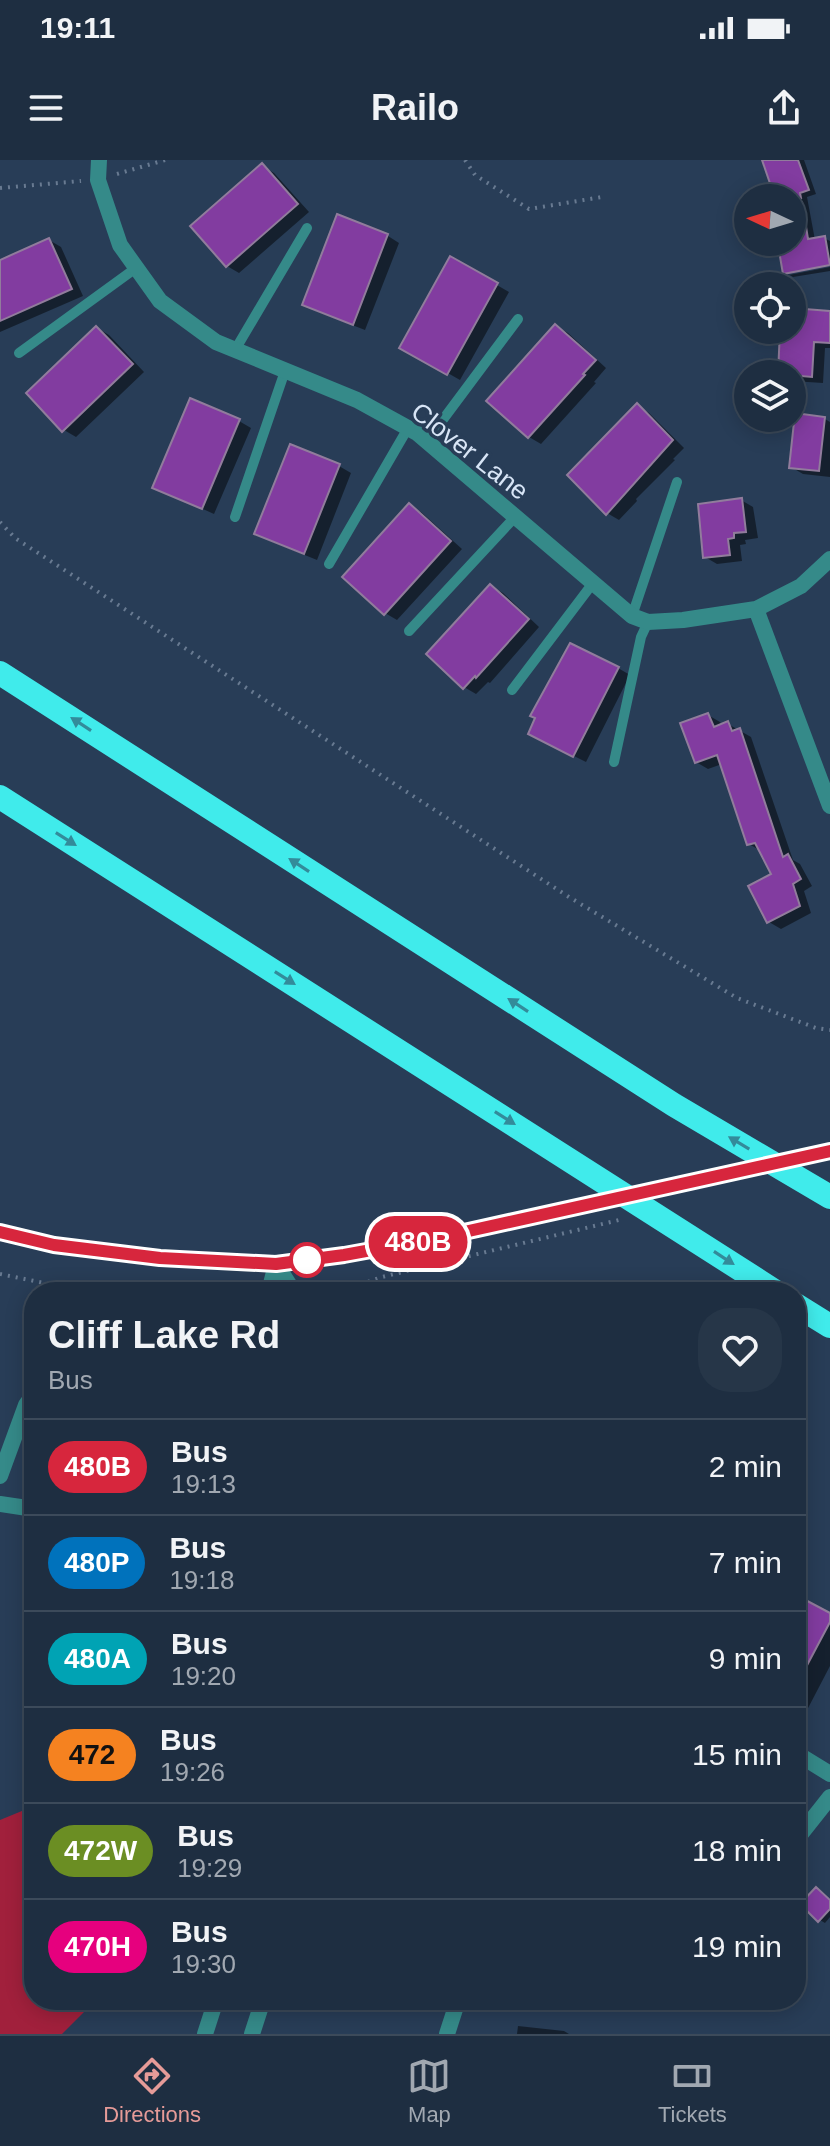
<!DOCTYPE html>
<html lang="en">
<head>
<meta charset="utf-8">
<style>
  :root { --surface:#1e2e41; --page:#263648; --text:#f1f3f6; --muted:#a1a8b1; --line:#3c4a5a; --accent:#e69b98 }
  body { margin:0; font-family:Helvetica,sans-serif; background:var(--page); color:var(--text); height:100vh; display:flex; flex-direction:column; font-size:30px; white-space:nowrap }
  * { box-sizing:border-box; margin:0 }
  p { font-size:26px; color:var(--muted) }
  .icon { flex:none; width:44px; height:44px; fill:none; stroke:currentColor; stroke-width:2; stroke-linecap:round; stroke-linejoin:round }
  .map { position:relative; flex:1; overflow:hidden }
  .sheet { position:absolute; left:24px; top:1122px; width:782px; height:728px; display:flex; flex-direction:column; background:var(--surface); border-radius:32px; box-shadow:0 4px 20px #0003,0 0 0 2px var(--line) }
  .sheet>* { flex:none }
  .badge { padding:0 16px; border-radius:26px; font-size:28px; line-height:52px }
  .needle { width:52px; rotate:274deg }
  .controls { position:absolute; left:734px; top:24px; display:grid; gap:16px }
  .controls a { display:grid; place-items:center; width:72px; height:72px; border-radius:50%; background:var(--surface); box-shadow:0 4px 20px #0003,0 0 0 2px var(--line); font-size:40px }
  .map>.badge { position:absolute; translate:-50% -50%; box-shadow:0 0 0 4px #fff }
  .round { display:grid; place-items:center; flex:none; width:84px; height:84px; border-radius:32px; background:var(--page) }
  .head { display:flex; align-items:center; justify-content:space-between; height:136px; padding:0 24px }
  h1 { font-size:38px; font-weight:800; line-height:60px }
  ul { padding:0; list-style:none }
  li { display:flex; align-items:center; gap:24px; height:96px; padding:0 24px; border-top:2px solid var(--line) }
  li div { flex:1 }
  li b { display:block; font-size:30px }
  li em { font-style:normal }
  li .badge { min-width:88px; font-weight:700; text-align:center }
  .status { display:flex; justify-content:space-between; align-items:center; height:56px; padding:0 40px; background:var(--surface); direction:ltr }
  .status svg { height:22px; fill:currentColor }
  header { display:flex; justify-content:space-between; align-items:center; height:104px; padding:0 24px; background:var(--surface); font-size:36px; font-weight:800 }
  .menu { display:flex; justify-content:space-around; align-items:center; height:112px; border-top:2px solid var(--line); background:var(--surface); font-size:22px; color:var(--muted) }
  .menu a { display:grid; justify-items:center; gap:4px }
  .menu .on { color:var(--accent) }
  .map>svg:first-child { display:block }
</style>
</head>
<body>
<div class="status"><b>19:11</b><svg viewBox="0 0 49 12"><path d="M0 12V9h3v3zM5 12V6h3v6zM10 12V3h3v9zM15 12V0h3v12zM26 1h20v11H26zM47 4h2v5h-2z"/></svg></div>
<header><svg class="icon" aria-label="menu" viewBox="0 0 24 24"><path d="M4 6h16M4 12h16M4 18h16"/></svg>Railo<svg class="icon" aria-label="share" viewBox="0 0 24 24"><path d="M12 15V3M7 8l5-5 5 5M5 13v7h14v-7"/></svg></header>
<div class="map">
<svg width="830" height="1874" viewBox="0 0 830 1874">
  <rect width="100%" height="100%" fill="#283d57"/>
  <path fill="#a1203c" d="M34 1646V1840H96L62 1874H0V1660Z"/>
  <path fill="#0007" d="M764 0H804L816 34 807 37 815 80 824 78 830 81V103L789 110V115L830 107V111L793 117 785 112 784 82H792V38H777Z
    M262 6 274 13 309 52 239 113 227 106 193 66Z
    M338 57 388 76 399 83 365 170 316 151 304 144Z
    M49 80 61 87 83 136 0 172V102Z
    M450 98 509 132 460 220 402 187Z
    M792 151 830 153V188H825L823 223 792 221 782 170H792Z
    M556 166 568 173 606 208 594 222 596 223 541 284 529 277 489 241Z
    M97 168 109 175 144 212 76 277 64 270Z
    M638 246 649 253 684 288 673 299 675 300 636 339 637 341 619 360 607 353Z
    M825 259 830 262V317L803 314 791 307Z
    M239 261 251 268 214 354 154 327Z
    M291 286 339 306 351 313 317 400 268 380 256 373Z
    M741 340 753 347 758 378 745 380 746 384 740 385 742 401 717 404 705 397Z
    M409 346 421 352 462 389 397 460 385 453Z
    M491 426 503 433 539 467 490 523 488 522 476 534 464 527Z
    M618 508 630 515 586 602 542 580 538 558Z
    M708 555 720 562 722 566 728 564 751 577 793 700 800 704 812 726 804 731 811 753 781 769 769 762 774 714 761 691 749 684 722 604 708 609 696 602Z
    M796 1437 830 1455V1506L806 1552 796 1547Z
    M830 1740V1757L825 1763 820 1760Z
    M518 1866 564 1871 569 1874H517Z"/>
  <path fill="#823ca0" stroke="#917c9c" stroke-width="2" d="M762 0H798L809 30 800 33 801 38H775Z
    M262 3 298 44 226 107 190 66Z
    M802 42 808 79 825 76 830 105 783 114 778 85H782V82H792V43Z
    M337 54 388 74 353 165 302 145Z
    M49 78 72 129 0 161V100Z
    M450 96 498 123 447 215 399 188Z
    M792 148 830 151V183L814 182 812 217 778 214 780 170H792Z
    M555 164 596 200 583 214 585 215 528 278 486 241Z
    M96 166 133 204 62 272 26 233Z
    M190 238 240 259 202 349 152 328Z
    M637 243 673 280 606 355 567 315Z
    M795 253 825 257 819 311 789 308Z
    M290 284 340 304 304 394 254 374Z
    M742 338 746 372 734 373V378L728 379 730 395 703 398 698 344Z
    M409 343 451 381 384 455 342 417Z
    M490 424 529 459 476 518 475 516 463 529 426 494Z
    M570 483 619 507 573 597 528 574 535 558 530 556Z
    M708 553 714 567 728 561 732 571 740 568 783 697 788 694 801 719 793 724 800 746 767 763 748 726 771 714 755 683 747 685 717 595 695 603 680 563Z
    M796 1435 830 1453V1462L796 1526Z
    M816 1727 830 1740V1749L818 1762 800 1744Z"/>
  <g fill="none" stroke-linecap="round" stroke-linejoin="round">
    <path stroke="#687a91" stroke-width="4" stroke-dasharray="2 6" stroke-linecap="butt" d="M465 0 475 15 529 49 602 37
      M117 14 165 0
      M0 28 81 21
      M0 362 15 378 569 737 737 838 816 868 830 870
      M0 1114 88 1132
      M313 1131 353 1127 382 1117 619 1060"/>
    <path stroke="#358a89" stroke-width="10" d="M235 190 307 68
      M19 193 136 108
      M427 281 518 159
      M235 357 285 211
      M329 404 408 268
      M632 456 677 322
      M409 471 515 357
      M512 530 593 423
      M614 602 641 477 648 462"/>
    <path stroke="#358a89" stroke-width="16" d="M99 0 98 20 120 85 160 141 216 182 357 240 417 273 632 456 648 462 683 460 756 449 801 426 830 399
      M756 449 830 646
      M0 1316 26 1245 34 1234
      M0 1344 34 1349
      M796 1593 830 1614
      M796 1680 830 1637
      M447 1874 458 1840"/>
    <path stroke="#358a89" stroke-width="16" d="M0 1072 54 1085 160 1098 276 1104 344 1095 437 1078 830 991
      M276 1104 294 1132
      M269 1132 276 1104
      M205 1874 216 1840
      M252 1874 263 1840"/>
    <path stroke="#40ebeb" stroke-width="24" d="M0 513 674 945 830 1037
      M0 637 776 1132
      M796 1145 830 1166"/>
  </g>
  <defs><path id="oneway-solid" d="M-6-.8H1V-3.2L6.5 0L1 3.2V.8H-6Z" transform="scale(2)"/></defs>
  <g fill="#338b9a">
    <use href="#oneway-solid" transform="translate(81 564) rotate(-147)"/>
    <use href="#oneway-solid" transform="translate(66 679) rotate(32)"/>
    <use href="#oneway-solid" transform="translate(299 705) rotate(-147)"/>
    <use href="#oneway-solid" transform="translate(285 818) rotate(32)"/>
    <use href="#oneway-solid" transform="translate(518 845) rotate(-147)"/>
    <use href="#oneway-solid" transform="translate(505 958) rotate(32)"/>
    <use href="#oneway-solid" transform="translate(739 983) rotate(-149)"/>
    <use href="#oneway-solid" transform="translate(724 1098) rotate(33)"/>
  </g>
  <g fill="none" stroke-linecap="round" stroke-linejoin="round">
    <defs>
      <path id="line" d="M0 1072 54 1085 160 1098 276 1104 344 1095 437 1078 830 991"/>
    </defs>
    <use href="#line" stroke="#fff" stroke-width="18"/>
    <use href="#line" stroke="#d7263d" stroke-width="12"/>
  </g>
  <circle fill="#fff" stroke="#d7263d" stroke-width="4" cx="307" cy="1100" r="16"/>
  <g text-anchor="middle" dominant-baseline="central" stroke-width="7" stroke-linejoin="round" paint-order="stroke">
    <g font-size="26" fill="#d8e5f6" stroke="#283d57">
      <text transform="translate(470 291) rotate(38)">Clover Lane</text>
    </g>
  </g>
</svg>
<div class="controls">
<a><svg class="needle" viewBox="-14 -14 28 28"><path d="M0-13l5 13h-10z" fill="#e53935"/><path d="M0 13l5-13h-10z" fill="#a1a8b1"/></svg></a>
<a><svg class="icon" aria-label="locate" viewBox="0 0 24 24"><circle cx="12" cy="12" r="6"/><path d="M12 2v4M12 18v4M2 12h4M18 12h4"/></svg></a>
<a><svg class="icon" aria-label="layers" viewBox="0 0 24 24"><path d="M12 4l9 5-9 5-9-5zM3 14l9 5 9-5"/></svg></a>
</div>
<b class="badge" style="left:418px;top:1082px;background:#d7263d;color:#fff">480B</b>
<section class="sheet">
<div class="head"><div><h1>Cliff Lake Rd</h1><p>Bus</p></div><a class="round"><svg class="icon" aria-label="heart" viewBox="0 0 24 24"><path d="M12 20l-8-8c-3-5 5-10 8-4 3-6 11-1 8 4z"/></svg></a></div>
<ul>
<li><span class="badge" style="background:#d7263d;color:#fff">480B</span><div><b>Bus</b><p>19:13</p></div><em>2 min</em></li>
<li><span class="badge" style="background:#0072bc;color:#fff">480P</span><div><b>Bus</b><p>19:18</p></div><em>7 min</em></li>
<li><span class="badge" style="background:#00a3b4;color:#fff">480A</span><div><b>Bus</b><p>19:20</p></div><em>9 min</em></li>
<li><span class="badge" style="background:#f58220;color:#111">472</span><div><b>Bus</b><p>19:26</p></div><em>15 min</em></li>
<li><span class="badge" style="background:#6b8e23;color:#fff">472W</span><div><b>Bus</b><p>19:29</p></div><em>18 min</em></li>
<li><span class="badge" style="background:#e6007e;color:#fff">470H</span><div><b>Bus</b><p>19:30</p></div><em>19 min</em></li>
</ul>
</section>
</div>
<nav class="menu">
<a class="on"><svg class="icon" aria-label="directions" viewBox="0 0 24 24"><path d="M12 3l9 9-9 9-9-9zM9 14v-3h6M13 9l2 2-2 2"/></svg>Directions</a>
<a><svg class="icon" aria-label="map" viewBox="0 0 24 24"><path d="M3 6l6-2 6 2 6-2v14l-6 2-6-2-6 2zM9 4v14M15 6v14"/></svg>Map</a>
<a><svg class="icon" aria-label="tickets" viewBox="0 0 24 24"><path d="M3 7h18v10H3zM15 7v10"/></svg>Tickets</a>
</nav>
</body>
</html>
